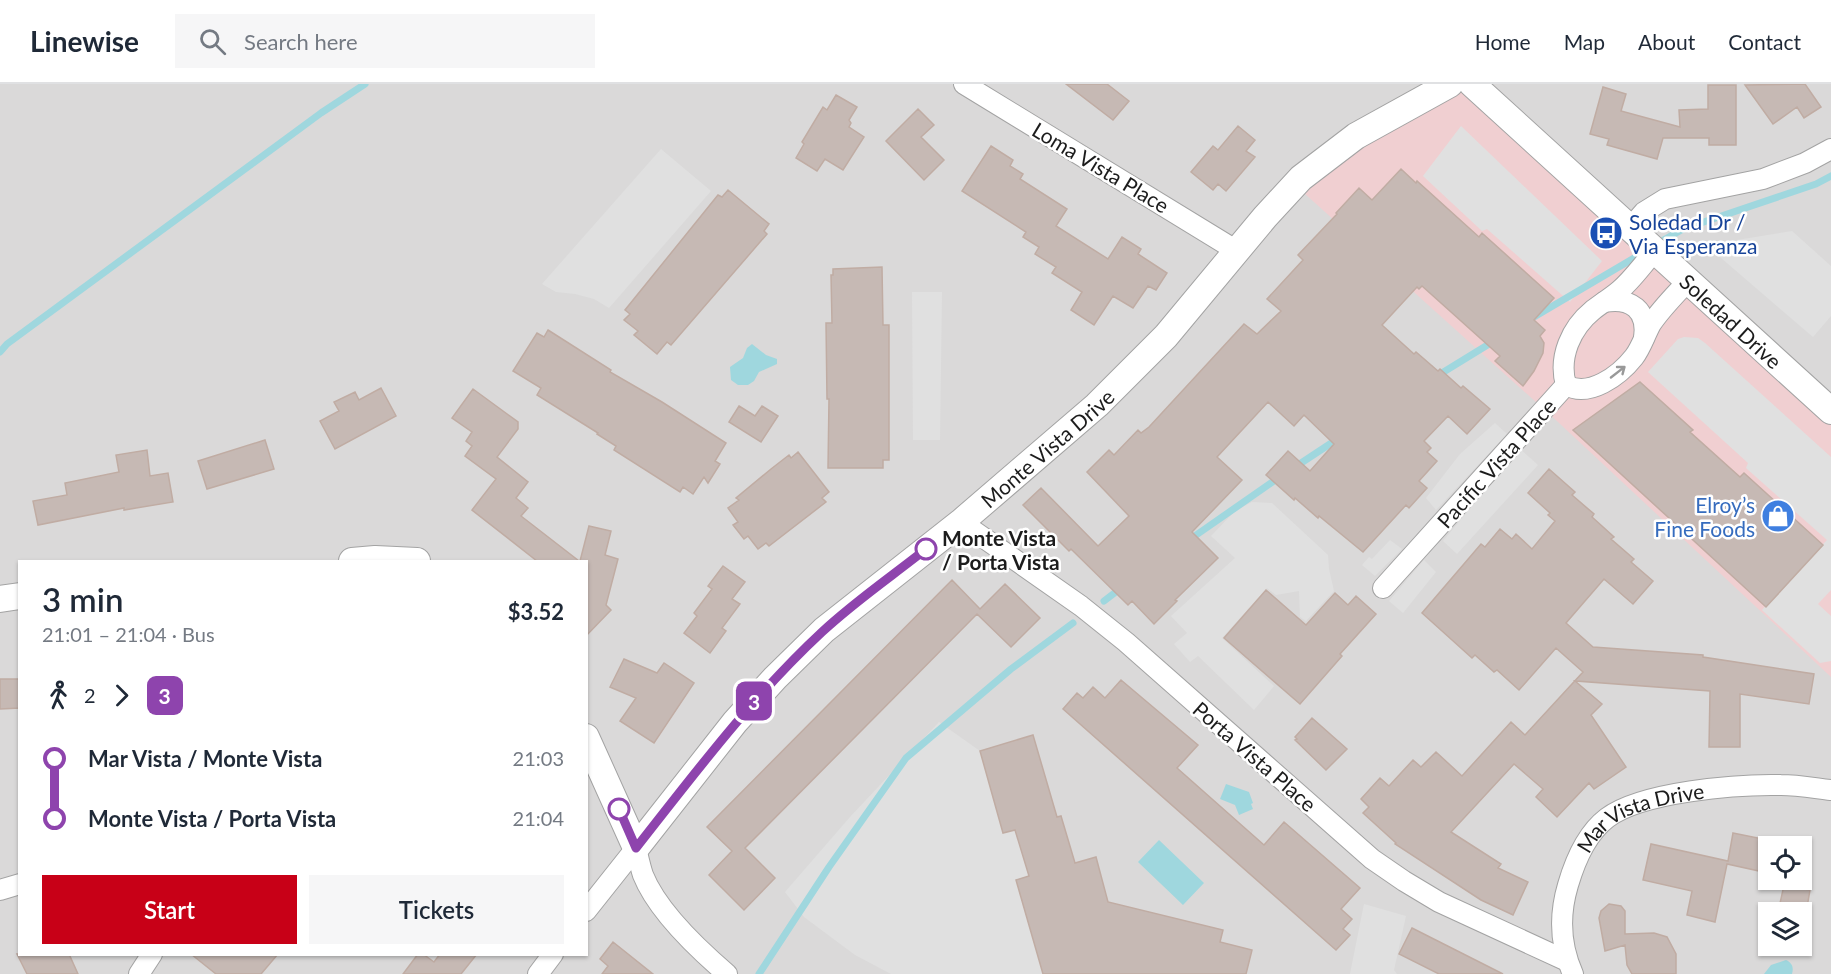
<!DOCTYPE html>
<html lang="en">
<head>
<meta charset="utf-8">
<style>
  :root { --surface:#fff; --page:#f6f6f7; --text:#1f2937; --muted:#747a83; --line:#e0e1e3; --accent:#c80017 }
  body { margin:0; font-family:Lato,sans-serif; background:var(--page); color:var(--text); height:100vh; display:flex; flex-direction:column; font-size:22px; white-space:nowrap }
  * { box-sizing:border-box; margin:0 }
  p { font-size:20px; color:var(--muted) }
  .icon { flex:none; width:33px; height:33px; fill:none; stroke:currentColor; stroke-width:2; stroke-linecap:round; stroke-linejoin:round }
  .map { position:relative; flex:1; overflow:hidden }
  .side { position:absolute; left:18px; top:476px; width:570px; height:396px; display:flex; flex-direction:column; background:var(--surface); border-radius:0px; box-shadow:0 2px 4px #0004 }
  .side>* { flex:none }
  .badge { padding:0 12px; border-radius:9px; font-size:21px; line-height:39px }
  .tools { position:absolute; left:1758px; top:752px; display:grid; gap:12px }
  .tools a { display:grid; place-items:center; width:54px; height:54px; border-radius:0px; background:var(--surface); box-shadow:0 2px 4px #0004; font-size:30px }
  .map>.badge { position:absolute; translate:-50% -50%; box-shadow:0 0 0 3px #fff }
  .legs { display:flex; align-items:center; gap:9px; height:66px; padding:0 24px; font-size:20px }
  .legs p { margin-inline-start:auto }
  .headline { display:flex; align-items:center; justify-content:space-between; height:102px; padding:0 24px }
  h1 { font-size:33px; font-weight:600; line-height:45px }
  .cta { display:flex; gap:12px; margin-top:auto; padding:12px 24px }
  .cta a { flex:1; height:69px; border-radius:0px; background:var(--accent); color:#fff; font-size:24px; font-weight:600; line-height:69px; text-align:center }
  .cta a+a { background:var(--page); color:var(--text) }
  ul { padding:0 24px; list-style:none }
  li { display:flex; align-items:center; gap:21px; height:60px; font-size:22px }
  li i { display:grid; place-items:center; width:9px; height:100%; margin:0 8px; background:currentColor }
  li i::after { content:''; width:15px; height:15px; margin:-8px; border:4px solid; border-radius:50%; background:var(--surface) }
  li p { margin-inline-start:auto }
  li:first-child i { background:linear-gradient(#0000 50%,currentColor 0) }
  li:last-child i { background:linear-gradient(currentColor 50%,#0000 0) }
  header { display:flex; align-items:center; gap:36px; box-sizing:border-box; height:84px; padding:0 30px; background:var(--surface); border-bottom:2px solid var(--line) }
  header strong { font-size:28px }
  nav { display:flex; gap:33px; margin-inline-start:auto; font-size:21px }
  .search { width:420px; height:54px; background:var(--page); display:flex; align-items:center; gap:15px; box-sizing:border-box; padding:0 21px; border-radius:0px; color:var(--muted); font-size:22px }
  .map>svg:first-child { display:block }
</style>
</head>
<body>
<header>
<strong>Linewise</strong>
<div class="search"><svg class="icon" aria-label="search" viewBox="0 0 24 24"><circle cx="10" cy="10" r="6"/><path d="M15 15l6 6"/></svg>Search here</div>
<nav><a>Home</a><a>Map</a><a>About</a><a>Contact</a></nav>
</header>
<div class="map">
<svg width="1831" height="890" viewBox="0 0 1831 890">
  <rect width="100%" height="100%" fill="#eee8e1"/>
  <path fill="#dad9d9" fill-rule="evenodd" d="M0 0H1831V890H0ZM20 477H586V870H20ZM1768 762H1802V795H1768ZM1768 828H1802V861H1768Z"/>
  <path fill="#f0cfd1" d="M1479 0H1484L1831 340V593L1558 338 1304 109 1335 82 1410 32Z"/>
  <path fill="#e0e0e0" d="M1461 42 1602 177 1570 218 1487 145 1482 147 1423 92Z
    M661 65 711 107 609 224 594 215 575 210 556 208 542 200Z
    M1792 147 1831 182V232L1813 253 1706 161Z
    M912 208H942L940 356H913Z
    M1684 253 1698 254 1705 259 1831 373V506L1818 520 1831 532V577L1820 579 1762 526 1827 456 1746 384 1748 379 1648 288 1678 255Z
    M1495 339 1507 350 1436 426 1426 414 1460 370Z
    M1520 365 1538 381 1457 470 1443 457Z
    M1252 418 1272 419 1328 471 1329 485 1334 507 1306 537 1300 533 1299 507 1276 511 1267 504 1222 554 1274 602 1254 626 1198 572 1190 578 1174 560 1187 549 1171 532 1235 474 1211 452 1235 427Z
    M1390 456 1402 465 1375 492 1362 481 1369 473 1372 475Z
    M1424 476 1436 488 1403 529 1389 517Z
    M939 638 980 667 1003 749 1015 746 1029 792 1016 796 1043 890H891L855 871 804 833 785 808 850 733Z
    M1364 820 1406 832 1394 886 1397 890H1350Z"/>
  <path fill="#9fd7de" d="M752 260 766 271 777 275V280L759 288 754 297 748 301H738L731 296 730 283 743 274 747 264Z
    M1226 700 1249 708 1253 719 1251 720 1253 725 1239 731 1235 721 1220 715Z
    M1159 756 1204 799 1183 821 1138 778Z
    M1786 876C1792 879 1794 883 1792 890H1764L1771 881Z"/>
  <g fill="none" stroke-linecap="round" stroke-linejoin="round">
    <path stroke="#9fd7de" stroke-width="7" d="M1655 161 1683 145 1816 100 1831 92
      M1534 233 1646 167
      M0 268 7 260 321 29 365 0
      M1437 292 1494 257
      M1295 383 1339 354
      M1189 456 1281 392
      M1104 517 1121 504
      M759 890 829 783 906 674 1011 585 1073 539"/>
  </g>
  <path fill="#c6b9b4" stroke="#c0aca3" stroke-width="1.5" d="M1066 0H1107L1129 17 1113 36Z
    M1805 0 1821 23 1804 34 1797 23 1773 40 1745 1Z
    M1708 1H1736V61H1709V54H1663L1657 75 1607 61 1609 55 1590 50 1603 3 1626 10 1621 27 1680 43 1679 26 1708 25Z
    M836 11 857 23 849 36 851 39 849 43 864 53 843 86 825 75 817 87 796 74 804 60 802 58 823 23 827 26Z
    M918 25 934 41 921 53 944 76 924 96 886 57Z
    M1238 42 1255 56 1246 67 1255 73 1226 107 1218 100 1213 106 1191 88 1213 62 1218 66Z
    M991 62 1013 76 1010 82 1023 90 1020 95 1067 125 1056 142 1108 175 1122 153 1141 165 1138 170 1167 189 1156 206 1148 202 1133 224 1113 212 1094 241 1071 226 1082 208 1052 189 1056 183 1035 170 1039 163 1023 153 1026 148 962 107Z
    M1401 85 1416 99 1417 97 1479 153 1482 149 1554 214 1534 236 1545 246 1540 252 1544 259 1543 269 1534 287 1523 302 1495 277 1500 272 1422 202 1419 205 1417 203 1382 241 1414 270 1416 268 1438 287 1440 285 1461 304 1463 302 1490 325 1467 350 1448 332 1424 357 1431 364 1427 368 1437 377 1419 397 1427 404 1409 424 1406 421 1363 468 1319 432 1318 434 1295 414 1294 416 1266 391 1288 367 1310 387 1334 360 1304 331 1294 342 1268 318 1217 373 1242 396 1192 448 1218 474 1175 516 1177 517 1154 540 1132 517 1128 521 1071 465 1069 467 1023 421 1041 404 1098 462 1129 432 1087 388 1109 366 1114 371 1138 346 1141 349 1149 343 1244 240 1257 250 1281 227 1267 215 1303 176 1298 171 1337 130 1336 129 1359 104 1372 116Z
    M728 106 769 140 764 147 767 150 671 261 667 258 657 270 634 251 638 247 624 236 630 230 625 226 718 111 722 113Z
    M882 183 883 241H889V376H883V384H828L829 315H827L826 239H832L831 191H833V185Z
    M548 246 611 286 610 288 662 318 726 359 715 377 720 380 708 399 704 393 693 410 683 403 680 408 614 366 616 362 597 350 598 349 537 311 541 304 513 287 537 249 544 253Z
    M1640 298 1693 346 1690 348 1740 393 1744 389 1823 461 1766 523 1573 346Z
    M381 304 396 332 335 365 320 337 339 327 334 318 355 308 359 316Z
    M473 305 518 338V345L497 373 528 398 516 414 528 424 521 432 579 477H537L472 426 496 395 465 372 472 362 466 357 472 348 452 334Z
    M739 322 755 332 762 322 778 332 761 358 729 338Z
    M265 356 274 385 207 405 198 377Z
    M147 366 150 392 168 389 173 418 124 426V424L38 441 33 417 67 411 65 399 119 388 116 371Z
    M798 368 829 408 822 414 826 418 769 462 766 459 758 465 748 452 744 455 733 441 738 438 728 424 739 416 736 414 771 385 789 371 791 374Z
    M1549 385 1575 408 1572 411 1594 430 1592 433 1614 453 1611 455 1634 475 1631 478 1653 497 1633 520 1604 495 1566 539 1593 563 1703 571V573L1814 590 1809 620 1740 610V663H1709L1710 607 1575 597 1602 620 1591 631 1626 683 1594 705 1589 699 1557 733 1536 713 1543 705 1514 680 1451 748 1501 780 1498 784 1528 798 1513 831 1481 816 1395 760 1396 759 1363 729 1369 723 1361 715 1380 694 1389 702 1413 676 1421 683 1436 668 1462 692 1511 638 1525 651 1583 588 1556 564 1519 606 1497 586 1494 588 1475 571 1472 574 1422 529 1481 460 1485 463 1500 445 1512 455 1516 450 1532 465 1555 437 1548 431 1550 429 1528 409Z
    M589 442 611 447 605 471 618 475 606 521 611 526 586 552V477H580Z
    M723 482 745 498 732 515 740 520 722 544 726 547 710 569 684 549 697 532 694 529 712 505 708 502Z
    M952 496 980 525 1005 500 1040 534 1011 563 977 530 745 764 775 794 744 826 709 791 732 767 707 743Z
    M1266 506 1306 541 1335 509 1348 521 1356 512 1376 530 1340 570 1342 572 1300 620 1224 554Z
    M624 575 657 589 664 579 694 599 654 659 620 637 636 614 610 603Z
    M0 595H20V624L0 625Z
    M1121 596 1198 661 1177 684 1264 761 1284 738 1360 804 1341 825 1352 835 1343 845 1350 851 1336 866 1063 625 1077 609 1083 614 1093 603 1105 614Z
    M1312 634 1347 665 1326 686 1295 656 1297 655 1295 653Z
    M1033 651 1057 733 1061 732 1075 779 1096 773 1108 818 1223 846 1220 858 1252 866 1246 890H1043L1016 796 1029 792 1015 746 1003 749 980 667Z
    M1733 749 1768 756V789L1727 780 1715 838 1687 831 1692 807 1643 796 1651 760 1728 777Z
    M1784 801 1810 806 1806 829 1779 824Z
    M1609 820 1621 822 1625 827V850L1654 849 1667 853 1676 870V890H1632L1627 881 1625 861 1605 867 1599 834 1601 827Z
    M1412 844 1503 890H1439L1399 870Z
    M613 858 653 890H602L608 882 600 875Z
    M17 870H69L78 890H27Z
    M191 870H278L261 890H216Z
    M418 870H423L434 878 440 870H477L461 890H403Z"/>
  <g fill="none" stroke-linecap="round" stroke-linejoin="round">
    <defs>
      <g id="minor">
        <path d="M964 0 1237 167"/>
        <path d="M1630 144 1644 128 1665 115 1763 95 1805 79 1831 65"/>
        <path d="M1604 218C1631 213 1648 226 1644 254"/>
        <path d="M1566 301C1589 314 1619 292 1634 273 1641 264 1645 251 1651 240 1661 225 1675 211 1688 197"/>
        <path d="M1566 301C1558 273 1571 244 1593 226 1602 219 1612 213 1620 206 1633 195 1643 180 1655 167"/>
        <path d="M961 438 1081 522 1126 558 1372 775 1404 797 1439 818 1567 877"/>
        <path d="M1383 504 1566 301"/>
        <path d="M636 764C638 772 640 782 643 791 657 826 699 866 727 890"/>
        <path d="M0 806 20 800"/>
        <path d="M586 827 636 764"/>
        <path d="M139 890 152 870"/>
        <path d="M538 890 553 870"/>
        <path id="s1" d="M1573 890C1560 861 1559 831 1568 801 1575 777 1586 750 1607 734 1641 708 1737 700 1781 701 1797 701 1814 704 1831 706"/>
      </g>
      <g id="tertiary">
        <path id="s2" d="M1472 0 1831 327"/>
        <path d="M352 477 375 475 417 477"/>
        <path d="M0 515 20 512"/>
        <path id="s3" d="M586 653 636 764 735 638 775 594 824 546 961 438 1097 321 1166 252 1265 133 1301 94 1356 52 1450 0"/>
      </g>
    </defs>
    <use href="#minor" stroke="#a3a3a3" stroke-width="22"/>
    <use href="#tertiary" stroke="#a3a3a3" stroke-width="28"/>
    <use href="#minor" stroke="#fff" stroke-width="20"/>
    <use href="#tertiary" stroke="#fff" stroke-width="26"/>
  </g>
  <defs><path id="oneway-shaft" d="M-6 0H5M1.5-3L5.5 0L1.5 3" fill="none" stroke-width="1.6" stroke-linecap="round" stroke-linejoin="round" transform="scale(1.5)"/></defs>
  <use stroke="#999" href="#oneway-shaft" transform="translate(1618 288) rotate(-38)"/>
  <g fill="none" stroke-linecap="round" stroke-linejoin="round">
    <defs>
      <path id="line-1" d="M619 725 636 764C695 689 752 613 822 548 854 518 892 492 926 465"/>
    </defs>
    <use href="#line-1" stroke="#fff" stroke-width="14"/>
    <use href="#line-1" stroke="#8e44ad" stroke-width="9"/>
  </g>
  <defs>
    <symbol id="bus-disc" viewBox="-11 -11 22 22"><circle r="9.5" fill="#1a4fb4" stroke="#fff"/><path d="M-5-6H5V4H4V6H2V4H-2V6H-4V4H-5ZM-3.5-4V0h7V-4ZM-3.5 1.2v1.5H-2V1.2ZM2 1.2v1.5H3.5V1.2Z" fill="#fff"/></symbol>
    <symbol id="shop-disc" viewBox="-11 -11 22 22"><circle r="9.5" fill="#3f7fe0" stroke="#fff"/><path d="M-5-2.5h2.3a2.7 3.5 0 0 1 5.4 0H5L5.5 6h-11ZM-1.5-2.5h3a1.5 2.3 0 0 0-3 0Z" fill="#fff"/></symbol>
  </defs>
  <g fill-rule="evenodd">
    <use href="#bus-disc" x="1587" y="130" width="38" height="38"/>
    <use href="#shop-disc" x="1759" y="413" width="38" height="38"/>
  </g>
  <g fill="#fff" stroke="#8e44ad" stroke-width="3">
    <circle cx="926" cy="465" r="10"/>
    <circle cx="619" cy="725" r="10"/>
  </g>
  <g text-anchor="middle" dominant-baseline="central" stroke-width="5" stroke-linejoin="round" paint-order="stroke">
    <g font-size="21" fill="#1c1c1c" stroke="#fff">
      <text transform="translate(1101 83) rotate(31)">Loma Vista Place</text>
      <text stroke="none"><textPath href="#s2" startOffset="351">Soledad Drive</textPath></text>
      <text stroke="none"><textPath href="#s3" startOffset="698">Monte Vista Drive</textPath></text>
      <text transform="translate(1496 379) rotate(-48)">Pacific Vista Place</text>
      <text transform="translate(1255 672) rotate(41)">Porta Vista Place</text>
      <text stroke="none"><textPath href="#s1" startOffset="200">Mar Vista Drive</textPath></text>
    </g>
    <g font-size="21" fill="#164399" stroke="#fff" text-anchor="start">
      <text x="1629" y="137">Soledad Dr /<tspan x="1629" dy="24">Via Esperanza</tspan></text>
    </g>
    <g font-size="21" fill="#366cbe" stroke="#fff" text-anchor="end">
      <text x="1755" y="420">Elroy’s<tspan x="1755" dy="24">Fine Foods</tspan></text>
    </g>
    <g font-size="21" font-weight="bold" fill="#1c1c1c" stroke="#fff" text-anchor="start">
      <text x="942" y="453">Monte Vista<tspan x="942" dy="24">/ Porta Vista</tspan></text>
    </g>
  </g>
</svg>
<div class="tools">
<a><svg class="icon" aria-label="locate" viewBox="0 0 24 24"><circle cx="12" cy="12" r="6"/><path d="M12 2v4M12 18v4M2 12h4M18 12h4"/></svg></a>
<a><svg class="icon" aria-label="layers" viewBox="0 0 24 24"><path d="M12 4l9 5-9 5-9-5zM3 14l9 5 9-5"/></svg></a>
</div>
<b class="badge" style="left:754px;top:617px;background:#8e44ad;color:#fff">3</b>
<section class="side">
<div class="headline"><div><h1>3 min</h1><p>21:01 – 21:04 · Bus</p></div><b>$3.52</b></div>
<div class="legs"><svg class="icon" aria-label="walk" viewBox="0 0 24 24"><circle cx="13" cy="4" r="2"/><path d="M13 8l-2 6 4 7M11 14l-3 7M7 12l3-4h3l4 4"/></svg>2<svg class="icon" aria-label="forward" viewBox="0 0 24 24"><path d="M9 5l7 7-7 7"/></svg><b class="badge" style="background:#8e44ad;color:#fff">3</b></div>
<ul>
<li><i style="color:#8e44ad"></i><b>Mar Vista / Monte Vista</b><p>21:03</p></li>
<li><i style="color:#8e44ad"></i><b>Monte Vista / Porta Vista</b><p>21:04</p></li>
</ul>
<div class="cta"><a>Start</a><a>Tickets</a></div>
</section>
</div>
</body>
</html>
